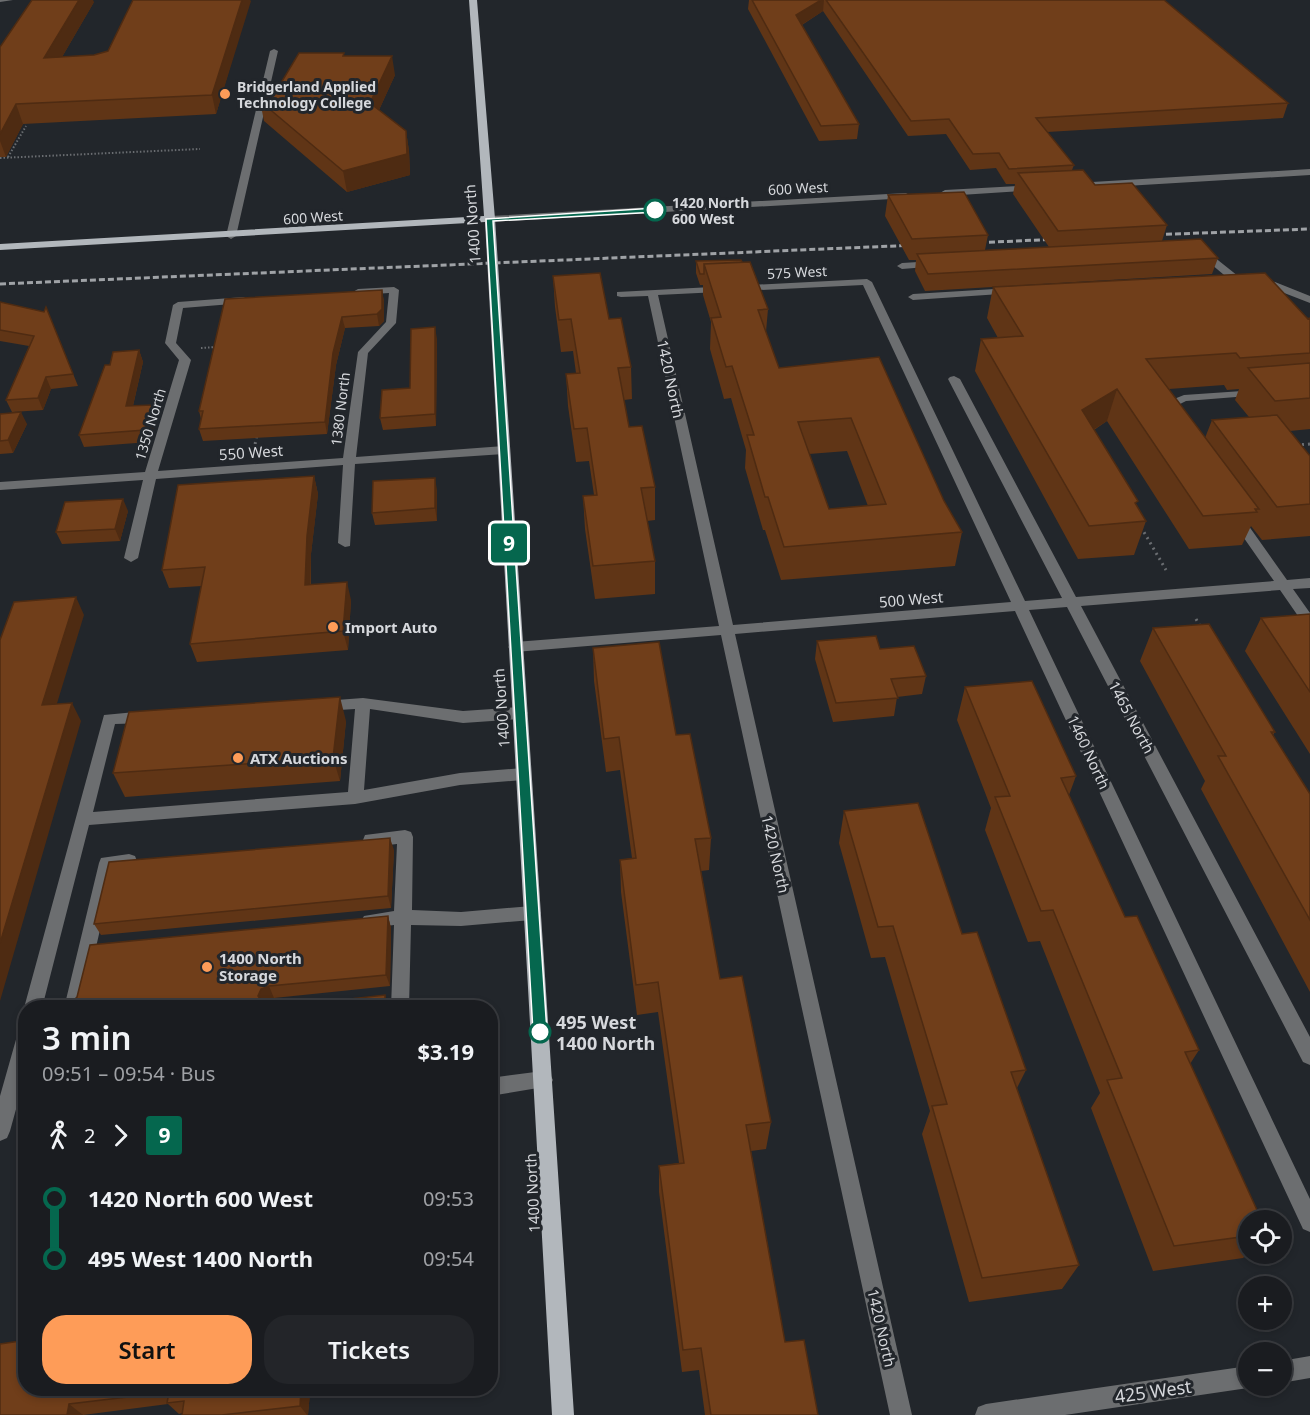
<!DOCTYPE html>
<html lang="en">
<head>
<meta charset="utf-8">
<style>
  :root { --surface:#1a1c20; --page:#232529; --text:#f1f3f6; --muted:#9fa1a5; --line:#383a3e; --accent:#fe9c58 }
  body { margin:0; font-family:"Noto Sans",sans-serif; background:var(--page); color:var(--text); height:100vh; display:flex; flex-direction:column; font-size:22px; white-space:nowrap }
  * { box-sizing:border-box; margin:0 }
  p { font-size:20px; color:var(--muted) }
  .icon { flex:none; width:33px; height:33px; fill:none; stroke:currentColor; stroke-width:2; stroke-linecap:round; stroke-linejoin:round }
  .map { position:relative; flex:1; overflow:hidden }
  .sheet { position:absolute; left:18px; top:1000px; width:480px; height:396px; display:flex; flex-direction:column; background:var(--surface); border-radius:24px; box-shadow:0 3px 9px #0003,0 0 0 2px var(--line) }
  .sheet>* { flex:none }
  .badge { padding:0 12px; border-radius:4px; font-size:21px; line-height:39px }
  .buttons { position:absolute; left:1238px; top:1210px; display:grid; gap:12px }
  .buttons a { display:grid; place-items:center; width:54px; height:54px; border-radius:50%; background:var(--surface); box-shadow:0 3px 9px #0003,0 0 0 2px var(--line); font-size:30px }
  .map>.badge { position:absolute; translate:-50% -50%; box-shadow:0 0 0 3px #fff }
  .legs { display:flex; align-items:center; gap:9px; height:66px; padding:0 24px; font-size:20px }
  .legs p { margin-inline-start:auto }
  .summary { display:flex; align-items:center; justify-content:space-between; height:102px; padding:0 24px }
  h1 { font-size:33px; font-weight:600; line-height:45px }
  .primary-button { display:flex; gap:12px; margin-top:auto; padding:12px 24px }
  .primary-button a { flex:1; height:69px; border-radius:24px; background:var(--accent); color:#111; font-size:24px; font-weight:600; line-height:69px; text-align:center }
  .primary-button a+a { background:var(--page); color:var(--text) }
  ul { padding:0 24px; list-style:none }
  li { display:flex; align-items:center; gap:21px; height:60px; font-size:22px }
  li i { display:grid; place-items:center; width:9px; height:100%; margin:0 8px; background:currentColor }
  li i::after { content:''; width:15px; height:15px; margin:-8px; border:4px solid; border-radius:50%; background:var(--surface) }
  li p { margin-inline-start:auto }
  li:first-child i { background:linear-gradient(#0000 50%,currentColor 0) }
  li:last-child i { background:linear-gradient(currentColor 50%,#0000 0) }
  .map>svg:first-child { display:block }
</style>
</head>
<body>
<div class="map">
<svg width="1310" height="1415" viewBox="0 0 1310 1415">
  <rect width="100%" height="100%" fill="#22262b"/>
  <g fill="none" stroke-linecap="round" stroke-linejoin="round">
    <path stroke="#6a6d71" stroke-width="2" stroke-dasharray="1.5 2" stroke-linecap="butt" d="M8 157 26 126
      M0 158 200 149
      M201 348 217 347"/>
    <path stroke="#6a6d71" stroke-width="3" stroke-dasharray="2 4" stroke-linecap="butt" d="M1296 445 1310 444
      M254 450 257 434
      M1141 527 1166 570
      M1196 619 1201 628"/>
    <path fill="#6c6e70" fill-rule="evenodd" d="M0 0H13L0 2Z
      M274 49 278 51 236 236 231 239 226 236 270 51Z
      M1310 169V175L1092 188 1087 185 1092 182Z
      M1035 185 1040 188 1038 190 945 196 940 193 945 190Z
      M906 193 911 196 909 198 490 222 485 219 490 216Z
      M1198 249H1204L1238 276V280H1230L1198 253Z
      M935 261 939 262V266L902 269 897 266 902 263Z
      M867 279 872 282 1025 601 1062 598 948 379 950 377 954 376 960 379 1076 597 1274 581 1230 518 1236 514 1241 515 1287 580 1310 578V588L1293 589 1310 613V628L1305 626 1280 590 1081 606 1310 1037V1065L1303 1062 1067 607 1029 610 1310 1199V1232L1303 1229 1015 611 735 634 912 1415H890L721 635 515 652 508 647 515 642 719 626 648 296 621 297 617 296V292ZM863 285 1011 602 733 625 658 295Z
      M1259 279 1275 282 1310 296V303L1269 287 1255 284V280Z
      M394 287 399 290 396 323 368 353 356 457 504 446 510 450 504 454 355 464 350 546 345 547 338 543 343 465 156 479 138 558 131 562 124 558 143 480 0 490V482L145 472 179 360 165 343 173 305 178 302 244 297 249 300 244 303 183 308 176 343 191 360 158 471 343 458 358 352 386 322 389 293 358 295 353 292 358 289Z
      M1011 288 1015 289V293L913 300 908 297 913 294Z
      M1257 390 1261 391V395L1186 401 1174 407 1171 416H1163L1161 414 1164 403 1184 395Z
      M363 698 463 711 520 707 528 713 520 719 463 723 370 709 364 790 460 773 523 768 529 770 531 774 529 778 523 780 460 785 355 804 89 825 42 1008H26V1012L24 1008 104 715 146 711 154 717 146 723 115 724 93 812 348 792 355 709 323 711 316 706 323 701Z
      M405 830 411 832 413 837 412 910 461 912 532 906 538 908 541 913 538 918 532 920 461 926 411 925 409 1008H391L394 925 370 928 364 926 361 921 364 916 394 911 397 844 371 847 365 845 363 840 365 835Z
      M129 854 135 856 137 861 135 866 114 869 82 1008H64L99 863 101 858Z
      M26 1028V1073L10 1131 7 1138 0 1141V1096L17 1036 19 1030Z
      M543 1071 550 1074 553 1080 550 1086 490 1096V1078Z
      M1310 1356V1378L1281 1383V1361Z
      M1248 1366V1386H1253L1248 1388 1065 1415H975L978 1407 986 1404Z"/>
    <path fill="#b2b7bc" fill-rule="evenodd" d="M469 0H477L495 219 574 1415H552L485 222 0 250V244L484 216Z"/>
    <path stroke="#9fa2a6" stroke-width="3" stroke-dasharray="6 3" stroke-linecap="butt" d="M1148 235 1310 229
      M971 243 1061 239
      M0 284 917 245"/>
  </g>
  <path fill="#603516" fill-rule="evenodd" d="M133 0H250L216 114 23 124 6 157H0V47L94 2 62 57 94 55 108 51Z
    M749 0H1164L1288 103 1283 118 1047 132 1074 165 1072 170 1095 185 1167 225 1162 241 1218 258 1212 274 925 291 915 271 916 260H909L885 216 888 195 988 235 985 250 1049 247 1013 194 1015 184H1006L996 168 970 170 946 134 908 136 823 11 802 25 859 124 857 139 819 141 748 9Z
    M344 53V56L395 75 379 110 406 131 409 151 410 175 347 192 264 121 260 101 281 83Z
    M696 261 768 309 766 332 779 368 879 357 944 501 962 532 955 566 781 580 765 530H763L745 468 746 450 731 398 724 399 710 349 711 322 703 295V285H700L696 273ZM847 451 868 506 829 509 809 454Z
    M553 276 609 319 631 367 632 399 624 400 629 427 655 487V520L647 521 655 561V594L595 599 585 529 583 496 594 495 589 461 576 462 568 406 566 374 576 373 573 351 561 352 555 307Z
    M993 287 1310 318V429L1290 431 1310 456V536L1262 540 1251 526 1242 545 1189 549 1107 421 1094 430 1146 521 1134 555 1078 559 975 371 981 339 998 338 987 318ZM1224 385 1227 390 1239 389 1235 400 1249 417 1212 420 1205 438 1169 389Z
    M382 290 384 302V321L379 326 345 328 336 365 327 434 203 441 199 429 201 419 199 411Z
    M0 302 44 312 46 307 78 386 51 389 43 410 12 412 6 400 29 346 0 341Z
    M437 339 436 426 383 430 380 418 410 388Z
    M139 350 143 362 133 406 153 405 157 417 149 442 84 447 79 435 110 365Z
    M0 414 27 424 13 453 0 454Z
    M314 476 318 494 311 554V585L351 600 348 650 197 662 190 644 202 586 169 588 162 570Z
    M437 490V521L375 525 372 513Z
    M128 511 120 541 62 544 56 532Z
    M1310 614V754L1245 651 1261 618Z
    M1153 628 1275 732 1273 735 1310 794V992L1201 789 1205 781 1140 661Z
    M817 641 880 649 926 676 922 694 897 697 894 716 833 722 815 659Z
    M593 648 676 735 711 838 709 870 701 871 720 979 771 1122 766 1149 751 1151 785 1342 818 1415H705L699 1370 682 1372 659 1192V1166L679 1163 658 1012 637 1015 621 892 620 860 632 858 620 770 606 772 594 681Z
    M965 687 1076 776 1069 795 1125 917 1199 1050 1190 1064 1248 1221V1253L1243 1258 1153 1271 1091 1108 1100 1093 1040 941 1028 942 985 830 991 808 957 720Z
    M346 721 340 781 125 797 113 773Z
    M844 811 962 934 1026 1070 1017 1088 1079 1265 1062 1289 969 1302 922 1134 930 1111 885 957 871 958 839 843Z
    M394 850 391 908 101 935 94 924Z
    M388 916 391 928 390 986 274 998 269 999H350L385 995 389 1008H77V1006L74 1000Z
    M26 1389H340L310 1392 308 1415H182V1413L179 1414 168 1404 83 1415Z"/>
  <path fill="#4e2b12" d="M79 0H93L94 2 51 76 44 58Z
    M242 0H250L251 1 216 114 212 95Z
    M821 0H824L823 11 795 29 796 15Z
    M392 56 395 75 373 123 370 103Z
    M16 104 23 124 6 157 0 141V134Z
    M406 131 409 151 410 175 347 192 343 171Z
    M382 290 384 302V321L379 326 377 314Z
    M342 317 345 328 336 365 327 434 325 422 333 353Z
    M435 327 437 339 436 426 435 414Z
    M139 350 143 362 130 418 126 406Z
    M46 377 51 389 43 410 38 398Z
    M1117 389 1107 421 1072 443 1082 410Z
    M153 405 157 417 149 442 145 430Z
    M21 412 27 424 13 453 8 440Z
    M314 476 318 494 311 554 310 603 305 585 307 536Z
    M435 478 437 490V521L435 508Z
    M123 499 128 511 120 541 115 529Z
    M347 582 351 600 348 650 343 631Z
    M76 597 84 615 51 723 42 705Z
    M340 697 346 721 340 781 333 758Z
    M72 703 81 721 0 1001V943Z
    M390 838 394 850 391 908 388 896Z
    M388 916 391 928 390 986 386 975Z
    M269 986 274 998 266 1000 263 1007 258 996 261 989Z
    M385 995 389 1006V1008H385Z
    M301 1389H307L310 1392 308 1415H307L300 1406Z
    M69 1404 83 1415H67Z"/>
  <path fill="#703e1a" stroke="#4e2b12" stroke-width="1.5" fill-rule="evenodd" d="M32 0H79L44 58 94 55 108 51 133 0H242L212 95 16 104 0 134V47Z
    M752 0H821L796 15 859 124 821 126Z
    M826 0H1164L1288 103 1036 118 1074 165 1009 169 999 153 973 154 949 119 911 121Z
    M299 53H344L343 56H392L370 103 406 131 407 154 343 171 260 101 264 83H281Z
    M1083 170 1095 185 1132 183 1167 225 1058 231 1018 173Z
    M964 192 988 235 912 239 888 195Z
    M1201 239 1218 258 928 274 917 254Z
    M741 260 742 262 704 264V274H700L696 261Z
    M750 262 768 309 758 310 779 368 879 357 944 501 962 532 784 547 768 497H765L747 435H754L732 366 726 367 711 318 721 317 704 264ZM851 418 886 504 829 509 798 422Z
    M600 273 609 319 621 318 631 367 618 368 629 427 642 426 655 487 641 488 655 561 593 566 583 496 597 495 587 428 574 429 566 374 580 373 571 319 559 320 553 276Z
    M1265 273 1308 319 1310 318V353L1240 358 1236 353 1146 359 1259 509H1255L1257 512 1203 516 1117 389 1082 410 1138 501 1135 503 1146 521 1089 526 981 339 1023 336 993 287Z
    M382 290V309L377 314 342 317 333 353 325 422 199 429 203 411H199L225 299Z
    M0 302 44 312 46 307 73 374 46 377 38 398 6 400 34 336 0 330Z
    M435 327V414L380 418 382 390 410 388 411 329Z
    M139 350 126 406 153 405 145 430 79 435 105 365H110L113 352Z
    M1310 363V398L1275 401 1248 368Z
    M21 412 8 440 0 441V414Z
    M1277 415 1310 456V504L1277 507 1212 420Z
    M314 476 307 536 305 585 347 582 343 631 190 644 205 567 162 570 178 485Z
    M435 478V508L372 513 373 481Z
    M123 499 115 529 56 532 65 502Z
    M76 597 42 705 72 703 0 943V640L14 602Z
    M1310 614V692L1261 618Z
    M1209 624 1275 732H1271L1310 794V920L1218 756H1226L1153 628Z
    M876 636 880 649 914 646 926 676 891 679 898 698 836 703 817 641Z
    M659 642 676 735 690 734 711 838 695 839 720 979 742 976 771 1122 746 1125 785 1342 804 1340 818 1415H711L701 1348 683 1350 659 1166 684 1163 658 982 636 985 620 860 636 858 619 737 604 739 593 648Z
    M1032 681 1076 776 1061 778 1125 917 1137 916 1199 1050 1185 1052 1262 1221H1248V1236L1174 1246 1107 1080 1122 1078 1053 910 1041 911 995 797 1010 796 965 687Z
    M340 697 333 758 113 773 129 712Z
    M918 803 962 934 977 932 1026 1070 1011 1072 1079 1265 982 1278 932 1106 947 1104 893 926 878 927 844 811Z
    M390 838 388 896 94 924 109 862Z
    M388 916 386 975 269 986 261 989 258 996 260 999H350L385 995V1008H77L79 1000H74L77 997 90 945Z
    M26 1274V1291H21Z
    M21 1336H26V1389H301L300 1406 222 1415H182L184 1401 167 1403 169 1392 69 1404 67 1415H0V1344L20 1341Z"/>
  <path fill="#05674e" stroke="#fff" stroke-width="1.5" d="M655 208 657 212 493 221 547 1032 540 1038 533 1032 486 219Z"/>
  <g fill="#fe9c58" stroke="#22262b" stroke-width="2">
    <circle cx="225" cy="94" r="6"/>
    <circle cx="333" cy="627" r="6"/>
    <circle cx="238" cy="758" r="6"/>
    <circle cx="207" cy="967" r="6"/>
  </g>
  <g fill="#fff" stroke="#05674e" stroke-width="3">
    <circle cx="655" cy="210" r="10"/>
    <circle cx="540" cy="1032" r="10"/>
  </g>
  <g text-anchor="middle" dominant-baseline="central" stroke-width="6" stroke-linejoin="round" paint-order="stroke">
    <g font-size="14" font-weight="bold" fill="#d6d8dc" stroke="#22262b" text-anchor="start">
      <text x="237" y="86">Bridgerland Applied<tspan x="237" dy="16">Technology College</tspan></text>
    </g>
    <g font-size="14" fill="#d6d8dc" stroke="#22262b">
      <text transform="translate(798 188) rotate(-3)">600 West</text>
      <text transform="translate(313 217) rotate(-4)">600 West</text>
      <text transform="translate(797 272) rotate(-3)">575 West</text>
      <text transform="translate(340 409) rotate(-83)">1380 North</text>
      <text transform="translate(150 424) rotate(-73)">1350 North</text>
    </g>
    <g font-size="14" font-weight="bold" fill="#d6d8dc" stroke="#22262b" text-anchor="start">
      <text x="672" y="202">1420 North<tspan x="672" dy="16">600 West</tspan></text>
    </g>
    <g font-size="15" fill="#d6d8dc" stroke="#22262b">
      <text transform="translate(472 224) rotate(-94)">1400 North</text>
      <text transform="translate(671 379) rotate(78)">1420 North</text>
      <text transform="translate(251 452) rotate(-4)">550 West</text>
      <text transform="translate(911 599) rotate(-5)">500 West</text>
      <text transform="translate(501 708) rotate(-94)">1400 North</text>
      <text transform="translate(1132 717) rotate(62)">1465 North</text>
      <text transform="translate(1089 752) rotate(65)">1460 North</text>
      <text transform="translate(776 854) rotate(77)">1420 North</text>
      <text transform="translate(532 1193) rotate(-93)">1400 North</text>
      <text transform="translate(882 1328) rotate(77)">1420 North</text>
    </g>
    <g font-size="15" font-weight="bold" fill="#d6d8dc" stroke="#22262b" text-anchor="start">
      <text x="345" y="627">Import Auto</text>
      <text x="250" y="758">ATX Auctions</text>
      <text x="219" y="958">1400 North<tspan x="219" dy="17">Storage</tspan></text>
    </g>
    <g font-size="18" font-weight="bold" fill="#d6d8dc" stroke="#22262b" text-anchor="start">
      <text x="556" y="1022">495 West<tspan x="556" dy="21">1400 North</tspan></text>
    </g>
    <g font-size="18" fill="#d6d8dc" stroke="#22262b">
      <text transform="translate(1153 1391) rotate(-8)">425 West</text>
    </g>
  </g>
</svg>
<div class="buttons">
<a><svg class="icon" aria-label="locate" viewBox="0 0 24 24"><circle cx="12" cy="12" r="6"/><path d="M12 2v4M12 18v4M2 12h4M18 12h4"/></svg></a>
<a>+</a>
<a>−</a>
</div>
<b class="badge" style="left:509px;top:543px;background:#05674e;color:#fff">9</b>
<section class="sheet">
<div class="summary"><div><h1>3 min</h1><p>09:51 – 09:54 · Bus</p></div><b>$3.19</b></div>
<div class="legs"><svg class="icon" aria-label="walk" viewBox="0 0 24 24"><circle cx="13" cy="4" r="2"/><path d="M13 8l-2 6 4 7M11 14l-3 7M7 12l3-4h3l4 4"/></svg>2<svg class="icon" aria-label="forward" viewBox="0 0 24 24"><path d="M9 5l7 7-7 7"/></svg><b class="badge" style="background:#05674e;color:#fff">9</b></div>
<ul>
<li><i style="color:#05674e"></i><b>1420 North 600 West</b><p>09:53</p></li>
<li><i style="color:#05674e"></i><b>495 West 1400 North</b><p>09:54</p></li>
</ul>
<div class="primary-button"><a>Start</a><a>Tickets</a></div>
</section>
</div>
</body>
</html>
